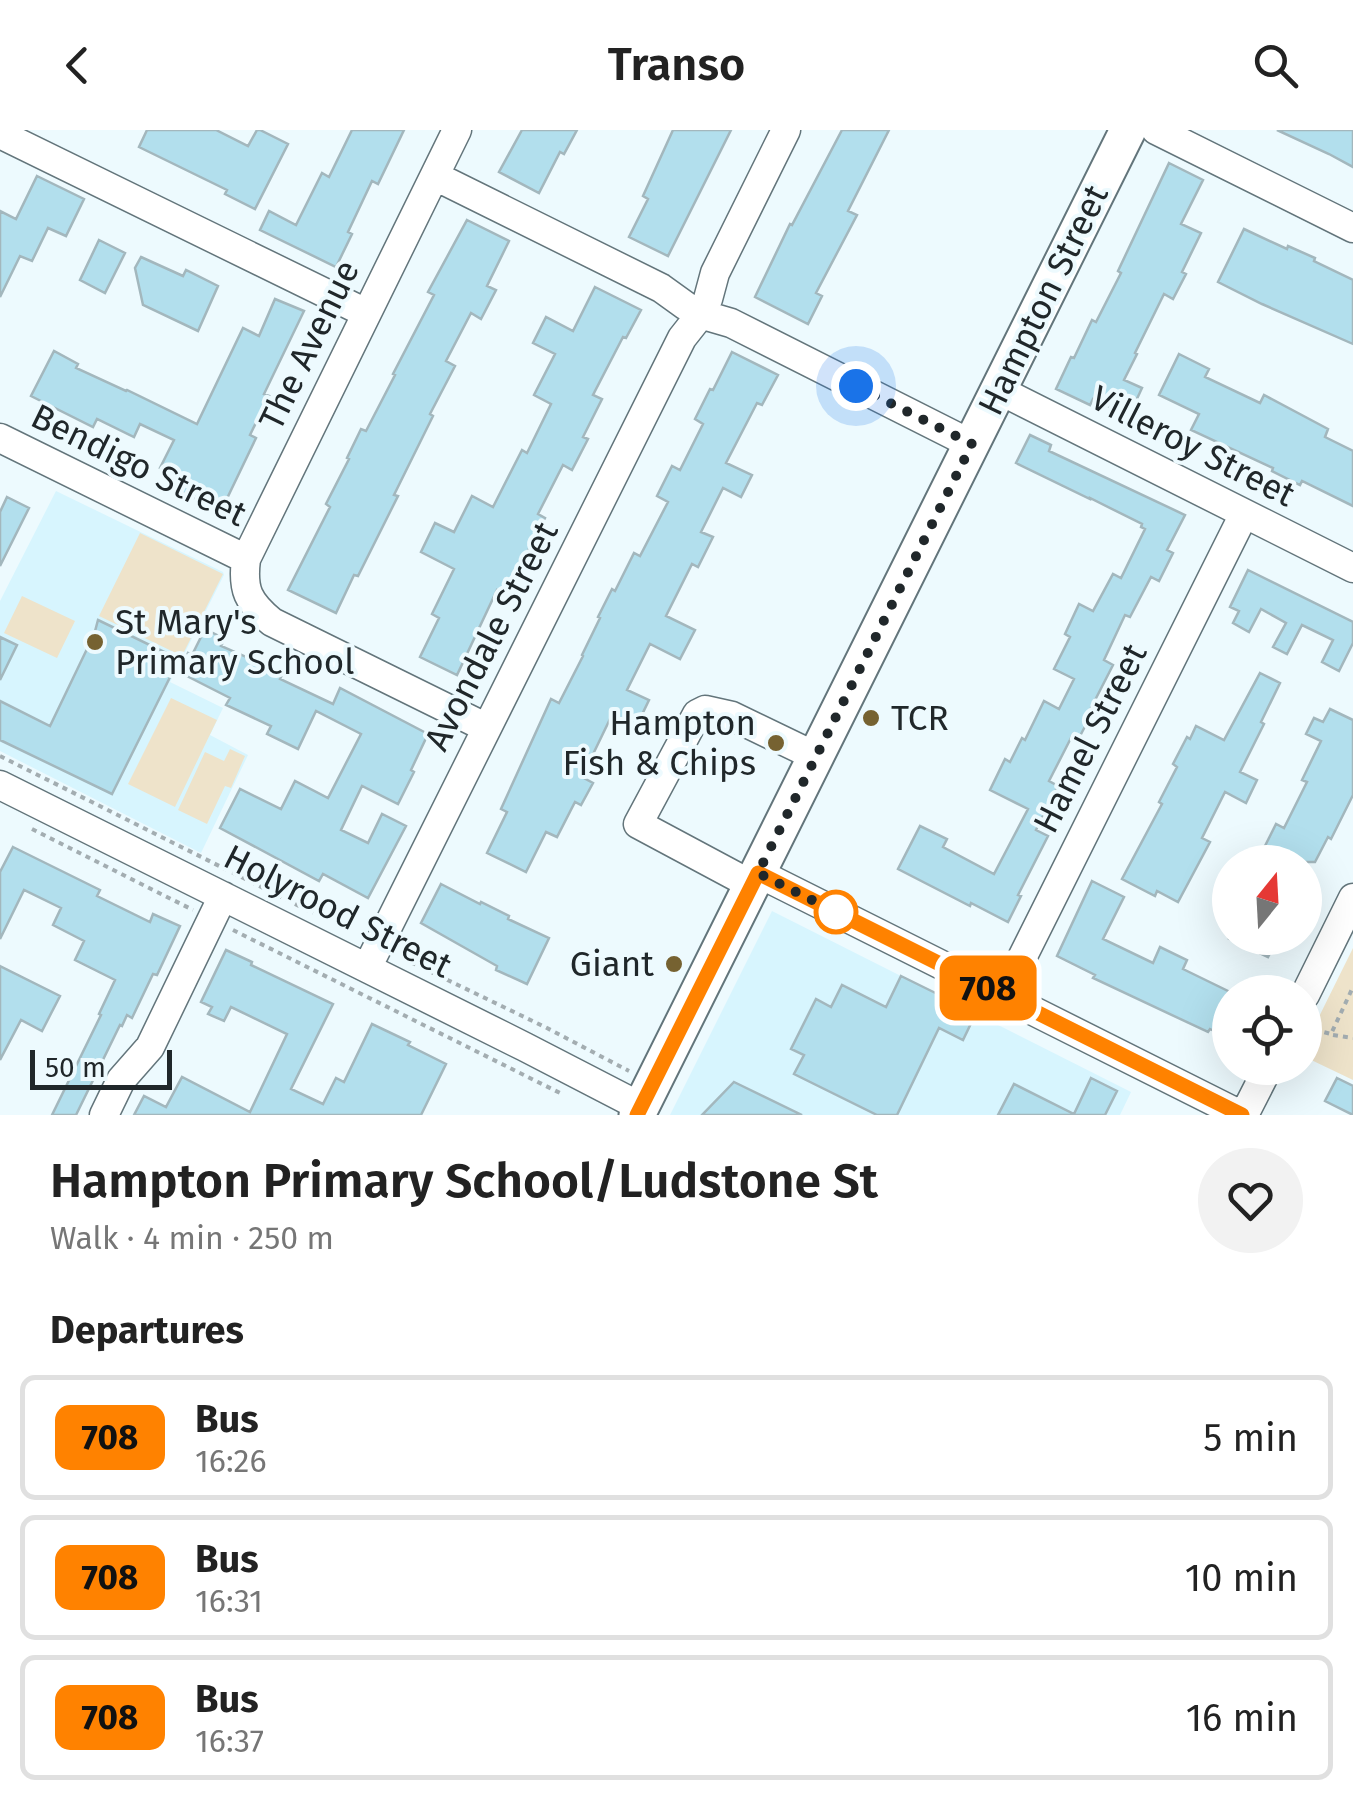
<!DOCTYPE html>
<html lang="en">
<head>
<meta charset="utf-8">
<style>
  :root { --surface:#fff; --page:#f2f2f2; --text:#222; --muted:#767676; --line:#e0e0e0 }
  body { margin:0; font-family:"Fira Sans",sans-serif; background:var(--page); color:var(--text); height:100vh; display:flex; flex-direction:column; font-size:38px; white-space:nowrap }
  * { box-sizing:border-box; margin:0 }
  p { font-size:32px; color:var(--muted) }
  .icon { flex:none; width:55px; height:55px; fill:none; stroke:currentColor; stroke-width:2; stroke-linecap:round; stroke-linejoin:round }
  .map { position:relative; height:985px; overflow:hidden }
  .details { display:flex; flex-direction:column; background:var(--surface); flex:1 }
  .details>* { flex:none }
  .badge { padding:0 20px; border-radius:15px; font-size:35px; line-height:65px }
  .needle { width:65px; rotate:18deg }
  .controls { position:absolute; left:1212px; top:715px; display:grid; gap:20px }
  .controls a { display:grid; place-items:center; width:110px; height:110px; border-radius:50%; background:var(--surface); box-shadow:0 10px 40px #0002; font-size:50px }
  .scale { position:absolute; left:30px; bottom:25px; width:142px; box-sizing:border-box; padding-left:10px; border:5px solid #20272a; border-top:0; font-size:28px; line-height:35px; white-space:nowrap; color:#20272a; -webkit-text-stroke:8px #edfafe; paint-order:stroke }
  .you { position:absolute; width:50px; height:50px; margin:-25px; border:8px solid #fff; border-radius:50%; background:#1a73e8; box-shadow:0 0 0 15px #1a73e833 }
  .map>.badge { position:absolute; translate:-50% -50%; box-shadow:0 0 0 5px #fff }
  h2 { padding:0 50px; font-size:38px; line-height:90px }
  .round { display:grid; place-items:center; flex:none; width:105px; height:105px; border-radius:52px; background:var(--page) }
  .overview { display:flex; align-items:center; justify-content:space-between; height:170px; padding:0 50px }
  h1 { font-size:48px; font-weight:600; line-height:75px }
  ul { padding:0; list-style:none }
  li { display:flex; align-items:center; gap:30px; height:125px; margin:0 20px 15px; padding:0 30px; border:5px solid var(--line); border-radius:15px }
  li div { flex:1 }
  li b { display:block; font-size:38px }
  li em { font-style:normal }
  li .badge { min-width:110px; font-weight:700; text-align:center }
  header { display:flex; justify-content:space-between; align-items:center; height:130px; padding:0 50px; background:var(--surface); font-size:45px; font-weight:600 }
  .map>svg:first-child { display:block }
</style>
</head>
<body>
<header><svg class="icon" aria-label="back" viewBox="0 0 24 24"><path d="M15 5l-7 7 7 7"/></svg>Transo<svg class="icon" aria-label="search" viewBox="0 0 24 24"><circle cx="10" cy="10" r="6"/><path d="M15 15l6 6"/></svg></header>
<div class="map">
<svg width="1353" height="985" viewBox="0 0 1353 985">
  <rect width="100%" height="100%" fill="#edfafe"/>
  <path fill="#d7f5fe" d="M56 361 223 442 224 445 170 552 223 578 210 605 248 625 201 723 0 621V471Z
    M772 781 1131 962 1120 985H670Z"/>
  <path fill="#eee3ca" d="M140 403 223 444 182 526 99 486Z
    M22 466 75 491 57 528 4 503Z
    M171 568 217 590 175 677 128 654Z
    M230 619 245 626 231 658 225 656 207 694 178 680 205 622 224 631Z
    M1353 818V950L1305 927V915Z"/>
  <path fill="#b2dfed" stroke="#a3b7bd" stroke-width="2.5" d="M147 0H216L248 16 257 0H260L288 14 255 79 225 64 227 60 139 17Z
    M352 0H404L378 54 372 51 348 102 352 104 336 137 260 100 269 81 296 95 322 43 329 47Z
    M522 0H577L564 24 560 22 539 63 499 42Z
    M673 0H731L668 126 629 107 648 69 643 66Z
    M842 0H889L848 81 857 85 816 163 822 166 808 194 755 167 790 94 792 95Z
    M1277 0H1353V37L1329 24Z
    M1169 33 1203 50 1181 94 1201 103 1182 142 1186 144 1173 169 1164 164 1135 223 1137 224 1124 250 1142 258 1129 286 1093 269 1090 275 1056 259 1071 227 1074 228 1092 190 1096 192 1121 143 1118 141Z
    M37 46 84 69 66 106 48 98 32 131 20 126 0 167V81L16 89Z
    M467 90 509 111 487 156 496 160 481 189 471 183 446 231 455 236 430 284 433 286 394 365 398 366 358 446 354 445 336 483 288 460 330 377 326 374 349 329 347 328 361 299 366 301 395 245 393 244 434 165 428 162Z
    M1244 99 1287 119 1288 116 1315 128 1314 131 1353 150V214L1262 174 1218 152Z
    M99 110 125 123 105 163 80 150Z
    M141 127 183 146 186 140 218 156 198 201 143 175 135 138Z
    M595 157 641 180 626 208 623 207 593 265 602 269 583 307 588 309 572 340 563 335 538 384 545 388 520 436 522 437 507 465 497 460 457 545 420 527 439 488 432 484 454 439 421 422 435 393 454 402 472 366 493 377 522 320 527 323 551 274 534 265 555 224 533 213 546 187 573 201Z
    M275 169 304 181 264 264 269 266 250 305 256 308 221 381 181 362 186 350 160 338 174 310 140 294 134 307 97 289 93 297 31 266 54 221 78 234 76 238 126 261 127 260 197 294 243 198 259 206Z
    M732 222 778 245 762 275 757 273 726 333 752 345 741 367 723 358 701 402 713 407 698 437 692 434 666 486 695 500 680 529 650 514 627 560 649 570 635 599 611 587 582 647 593 653 581 675 575 672 557 707 546 702 526 742 487 723 507 682 501 679 551 569 559 573 583 526 582 525 600 488 598 487 612 459 615 461 634 423 640 426 668 372 657 366 672 336 680 340 703 294 695 289 710 259 713 260Z
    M1179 224 1209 239 1205 247 1260 273 1264 265 1328 299 1325 307 1353 321V376L1302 351 1300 355 1272 341 1273 338 1191 300 1199 284 1159 265Z
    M1030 305 1051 315 1049 321 1185 385 1167 420 1173 423 1159 451 1151 447 1130 487 1125 485 1104 530 1113 535 1091 578 1094 579 1079 608 1073 604 1049 651 1058 656 1036 700 1048 706 1018 765 1021 766 1008 792 971 773 970 776 898 739 920 696 947 709 943 717 994 744 1028 679 990 660 1005 629 1010 632 1022 608 1025 610 1044 571 1059 579 1074 549 1054 539 1070 507 1065 504 1079 474 1093 481 1113 444 1121 448 1145 399 1141 397 1142 394 1090 368V369L1016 333Z
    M7 367 29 378 0 436V382Z
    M1248 440 1353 492V513L1339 541 1322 532 1333 510 1302 495 1287 524 1273 517 1286 493 1261 479 1249 502 1233 493 1239 481 1230 477Z
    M98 490 179 529 112 664 0 610V571L50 596 87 519 90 520Z
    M205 499 225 509 221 516 283 543 280 549 333 574 340 558 428 604 411 640 414 642 398 674 362 656 341 700 368 713 382 684 406 696 368 768 323 744 319 751 220 698 240 659 281 679 295 651 328 668 361 604 316 581 298 619 267 604 271 596 226 575 230 568 179 542 188 523 192 525Z
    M0 507 17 515 0 550Z
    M1260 543 1280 553 1261 592 1264 594 1240 642 1257 650 1246 673 1225 662 1202 708 1210 712 1178 772 1157 761 1155 766 1122 749 1162 674 1159 672 1177 637 1173 634 1187 607 1190 609 1196 596 1224 610Z
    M1330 579 1353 590V665L1331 709 1328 707 1315 732H1273L1260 726 1276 694 1284 698 1307 652 1302 650 1321 611 1306 604 1314 588 1323 592Z
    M13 717 100 760 97 766 150 792 153 784 180 796 157 845 153 844 132 888 127 885 122 896 120 895 76 985H52L101 885 99 884 115 850 75 830 84 811 53 795 61 778 24 760 0 809V742Z
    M1092 751 1124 767 1103 809 1153 833 1160 817 1187 830 1183 839 1230 862V909L1210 899 1208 902 1093 848 1095 845 1057 826Z
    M441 754 480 774 481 772 509 786 508 789 549 808 527 854 496 840 497 836 421 793Z
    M1228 808H1278L1268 827Z
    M226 820 252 832 251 835 333 874 291 959 323 974 336 948 344 952 372 894 410 912 408 915 446 934 421 985H134L144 966 166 977 182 947 250 982 287 904 231 877 224 891 208 884 212 877 201 872Z
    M0 836 60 866 42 901 21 890 0 930Z
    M901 846 976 883 963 910 939 898 897 985H877L794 944 804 925 791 919 816 869 831 877 842 855 886 877Z
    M1091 948 1117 961 1105 985H998L1014 954 1074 984Z
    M1337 948 1353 956V985L1325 971Z
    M734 952 802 985H702Z"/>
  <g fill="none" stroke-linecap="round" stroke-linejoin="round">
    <defs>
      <path id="minor" d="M457 0 246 429C242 460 248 472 272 492L487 598
        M1156 0 1353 98
        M0 4 366 183
        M435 46 661 158 686 176
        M708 169 715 143 786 0
        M707 186 731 193 971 314
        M999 260 1353 438
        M0 308 246 429
        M0 655 525 917 641 977
        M758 743 1241 985
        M752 755 638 694 697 584 705 580 732 586 817 627
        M367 838 682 208 697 189
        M1305 865 1353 768
        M1003 866 1244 384
        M104 985 121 950 150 917 223 766
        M1244 985 1268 938"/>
      <path id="major" d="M637 985 1128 0"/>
    </defs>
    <use href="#minor" stroke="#63757b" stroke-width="31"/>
    <use href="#major" stroke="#63757b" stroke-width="39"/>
    <path stroke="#a3adb1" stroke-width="4" stroke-dasharray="5 5" stroke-linecap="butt" d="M0 626 313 783
      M32 699 193 780
      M233 800 560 963
      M402 828 545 897 629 941
      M1305 897 1331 904 1353 857
      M1333 905 1353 908"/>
    <use href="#minor" stroke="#fff" stroke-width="28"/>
    <use href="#major" stroke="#fff" stroke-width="35"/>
  </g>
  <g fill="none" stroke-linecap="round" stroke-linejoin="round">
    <defs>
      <path id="line" d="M637 985 758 743 1242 985"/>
    </defs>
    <use href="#line" stroke="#fff" stroke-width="22"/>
    <use href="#line" stroke="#ff8200" stroke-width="15"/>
    <path stroke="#20272a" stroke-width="10" stroke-dasharray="0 18" d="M836 782 840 784 758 743 972 314 856 256"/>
  </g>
  <g fill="#766231" stroke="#edfafe" stroke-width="4">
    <circle cx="95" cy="512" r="10"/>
    <circle cx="871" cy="588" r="10"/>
    <circle cx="776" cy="613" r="10"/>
    <circle cx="674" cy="834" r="10"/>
  </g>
  <circle fill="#fff" stroke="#ff8200" stroke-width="5" cx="836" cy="782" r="20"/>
  <g text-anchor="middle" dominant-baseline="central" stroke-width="8" stroke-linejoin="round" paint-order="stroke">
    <g font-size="35" fill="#20272a" stroke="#edfafe">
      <text transform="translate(1043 170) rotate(-64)">Hampton Street</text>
      <text transform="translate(309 215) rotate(-64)">The Avenue</text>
      <text transform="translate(1193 316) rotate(27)">Villeroy Street</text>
      <text transform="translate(139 335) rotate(26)">Bendigo Street</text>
      <text transform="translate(491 506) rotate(-63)">Avondale Street</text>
      <text transform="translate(1090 608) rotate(-63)">Hamel Street</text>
      <text transform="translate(338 781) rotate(27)">Holyrood Street</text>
    </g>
    <g font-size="35" fill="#20272a" stroke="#edfafe" text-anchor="start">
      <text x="115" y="492">St Mary's<tspan x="115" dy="40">Primary School</tspan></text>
      <text x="891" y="588">TCR</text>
      <text x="756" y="593" text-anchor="end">Hampton<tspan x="756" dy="40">Fish &amp; Chips</tspan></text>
      <text x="654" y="834" text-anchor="end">Giant</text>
    </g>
  </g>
</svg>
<div class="controls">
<a><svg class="needle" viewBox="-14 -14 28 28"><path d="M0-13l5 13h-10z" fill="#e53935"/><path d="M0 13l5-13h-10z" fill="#767676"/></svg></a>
<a><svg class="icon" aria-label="locate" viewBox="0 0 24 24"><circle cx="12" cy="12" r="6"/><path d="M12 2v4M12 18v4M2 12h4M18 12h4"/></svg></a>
</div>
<div class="scale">50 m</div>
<div class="you" style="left:856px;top:256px"></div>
<b class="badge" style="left:988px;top:858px;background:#ff8200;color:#111">708</b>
</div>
<section class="details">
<div class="overview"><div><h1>Hampton Primary School/Ludstone St</h1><p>Walk · 4 min · 250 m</p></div><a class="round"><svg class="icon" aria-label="heart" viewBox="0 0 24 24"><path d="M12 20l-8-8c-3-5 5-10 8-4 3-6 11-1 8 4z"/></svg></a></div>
<h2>Departures</h2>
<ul>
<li><span class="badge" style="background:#ff8200;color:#111">708</span><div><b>Bus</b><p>16:26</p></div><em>5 min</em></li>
<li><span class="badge" style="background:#ff8200;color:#111">708</span><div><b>Bus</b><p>16:31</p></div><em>10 min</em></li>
<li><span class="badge" style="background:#ff8200;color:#111">708</span><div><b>Bus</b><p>16:37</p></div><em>16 min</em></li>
</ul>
</section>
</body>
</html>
